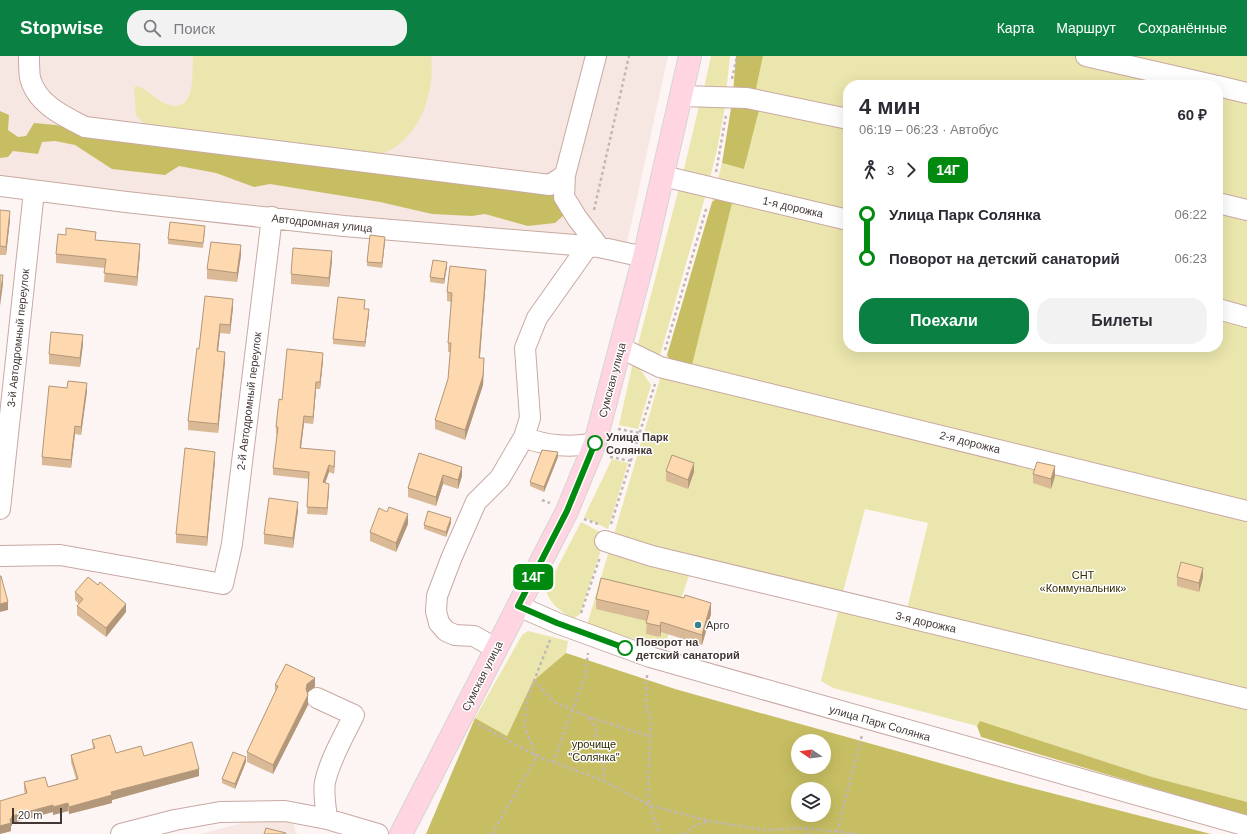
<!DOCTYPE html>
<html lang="ru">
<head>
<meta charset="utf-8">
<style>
  :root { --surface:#fff; --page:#f2f2f3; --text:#2b2b33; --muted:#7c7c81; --accent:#0b8043 }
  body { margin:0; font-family:Arial,sans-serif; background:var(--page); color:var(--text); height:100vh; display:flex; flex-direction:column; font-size:15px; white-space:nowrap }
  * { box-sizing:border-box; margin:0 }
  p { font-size:13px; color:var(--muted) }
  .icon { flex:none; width:22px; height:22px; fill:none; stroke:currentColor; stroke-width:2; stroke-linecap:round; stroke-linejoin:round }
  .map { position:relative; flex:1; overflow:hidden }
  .drawer { position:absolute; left:843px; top:24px; width:380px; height:272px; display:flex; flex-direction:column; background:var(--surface); border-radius:16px; box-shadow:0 4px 16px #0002 }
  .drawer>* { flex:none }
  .badge { padding:0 8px; border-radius:6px; font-size:14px; line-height:26px }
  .needle { width:26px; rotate:283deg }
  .controls { position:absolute; left:791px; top:678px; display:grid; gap:8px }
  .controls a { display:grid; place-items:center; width:40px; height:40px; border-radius:50%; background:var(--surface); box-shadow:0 4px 16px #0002; font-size:20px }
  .scale { position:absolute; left:12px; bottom:10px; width:50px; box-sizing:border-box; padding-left:4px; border:2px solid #433734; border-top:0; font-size:11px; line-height:14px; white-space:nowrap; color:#433734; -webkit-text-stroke:3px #fff; paint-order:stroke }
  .map>.badge { position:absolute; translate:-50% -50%; box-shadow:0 0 0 2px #fff }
  .legs { display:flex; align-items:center; gap:6px; height:44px; padding:0 16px; font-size:13px }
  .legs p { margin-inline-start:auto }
  .overview { display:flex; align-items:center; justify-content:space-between; height:68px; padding:0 16px }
  h1 { font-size:22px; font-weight:600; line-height:30px }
  .cta { display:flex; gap:8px; margin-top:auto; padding:8px 16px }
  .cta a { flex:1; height:46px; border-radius:16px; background:var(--accent); color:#fff; font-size:16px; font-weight:600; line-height:46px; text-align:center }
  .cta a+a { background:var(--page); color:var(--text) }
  ul { padding:0 16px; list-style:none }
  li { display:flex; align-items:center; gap:14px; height:44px; font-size:15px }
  li i { display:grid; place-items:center; width:6px; height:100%; margin:0 5px; background:currentColor }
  li i::after { content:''; width:10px; height:10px; margin:-5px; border:3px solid; border-radius:50%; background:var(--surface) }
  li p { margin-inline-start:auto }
  li:first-child i { background:linear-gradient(#0000 50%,currentColor 0) }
  li:last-child i { background:linear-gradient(currentColor 50%,#0000 0) }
  header { display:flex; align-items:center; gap:24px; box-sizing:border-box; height:56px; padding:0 20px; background:var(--accent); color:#fff }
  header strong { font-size:19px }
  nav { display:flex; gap:22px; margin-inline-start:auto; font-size:14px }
  .search { width:280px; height:36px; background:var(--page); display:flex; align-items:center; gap:10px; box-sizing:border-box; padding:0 14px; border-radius:16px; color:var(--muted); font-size:15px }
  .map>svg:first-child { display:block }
</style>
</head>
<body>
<header>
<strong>Stopwise</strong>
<div class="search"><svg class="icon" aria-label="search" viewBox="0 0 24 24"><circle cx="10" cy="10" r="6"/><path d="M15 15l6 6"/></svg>Поиск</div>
<nav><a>Карта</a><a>Маршрут</a><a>Сохранённые</a></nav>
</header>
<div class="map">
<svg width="1247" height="778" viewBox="0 0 1247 778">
  <rect width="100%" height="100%" fill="#fcf5f4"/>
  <path fill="#f7e7e3" d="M0 0H668L624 201 0 128Z
    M270 760 292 763 296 777 300 778H200Z"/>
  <path fill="#ebe6ad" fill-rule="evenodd" d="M193 0H431C435 33 423 73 394 92 389 95 382 97 377 99L145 69 136 59 134 32 136 30C146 32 152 40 160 45 196 64 192 23 193 0Z
    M711 0H730L726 37 704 32Z
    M763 0H1247V746L1152 721 980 665 977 670 833 632 821 625 840 548 904 565 928 467 865 453 843 536 840 539 691 514 664 592 587 569 667 299 674 310 721 140 712 146 722 107 745 113 755 38ZM848 29H1218V291H848Z
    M726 45 717 94 709 126 683 117 700 46Z
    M679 132 707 134 659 303 637 292Z
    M633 306 636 307 651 329 638 373 619 369Z
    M612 403 628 407 608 473 584 461Z
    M581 466 606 479 580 558 575 562C564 560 547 545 546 533Z
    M528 575 568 585 566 597 533 625 507 680 475 662 522 579Z"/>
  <path fill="#c7be63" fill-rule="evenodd" d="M736 0H763L755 38 733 37Z
    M732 46 760 50 744 113 722 107Z
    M0 55 9 59 8 74 18 81 26 80 34 67 56 69 80 74 447 121 470 130H500L557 137 564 159 555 167 528 170 485 158 472 160 432 158 380 146 270 128 254 131 216 117 179 110 165 119 112 113 75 89 55 85 42 86 38 98 13 95 8 101 0 102Z
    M721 140 733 143 691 313 674 310 667 299 712 146Z
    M566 597 675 633 997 723 1211 778H426L475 662 507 680 533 625ZM798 685H824V711H798ZM798 733H824V759H798Z
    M980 665 1152 721 1247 746V760L981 681 977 670Z"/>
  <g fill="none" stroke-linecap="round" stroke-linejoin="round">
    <defs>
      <path id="minor" d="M29 0C29 7 29 15 30 22 37 48 63 60 85 71L550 129 565 119 596 0
        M1086 0 1213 29
        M1218 30 1247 37
        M682 40 747 42 848 63
        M565 119 564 141 577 162 599 191
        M663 120 848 164
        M0 130 126 146 344 170 599 191 644 201
        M1218 147 1247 154
        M1218 253 1247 261
        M621 292 660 311 1247 455
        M524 381C545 390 572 392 595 387
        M0 453 34 135
        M605 485 652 500 1247 643
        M0 500 60 499 223 528 232 488 272 161
        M518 550 557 567 650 601 1247 770
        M495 592 474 580 455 579 446 575 439 567 436 555 437 540 451 503 476 446 500 422 524 381 530 362 525 292 537 262 588 190
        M317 642 354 659C344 680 330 703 325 726 323 738 326 751 327 763
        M121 778 175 764 220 756 285 755 327 763 378 778"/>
      <path id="major" d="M401 778 567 455 595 387 644 201 690 0"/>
    </defs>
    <use href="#minor" stroke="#c8a9a2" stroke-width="22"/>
    <use href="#major" stroke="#d6d3d2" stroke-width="24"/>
    <path stroke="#c0b7b6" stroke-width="2.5" stroke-dasharray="3 3" stroke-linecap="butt" d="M732 23 737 0
      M716 116 726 59
      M594 154 629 0
      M665 294 707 150
      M618 373 640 377
      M610 401 632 405
      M542 444 550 447
      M584 463 598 468
      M611 468 655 328
      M581 557 600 501
      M647 619 646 648 651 663 648 730 649 749 660 778
      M534 624 554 646 589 661 651 681
      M590 662 597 676 595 692 604 705V725
      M478 668 537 700 604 725 649 749 709 765
      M536 700 524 669 528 640 550 584
      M553 707 585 620 588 597
      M804 772 809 778
      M837 776 862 679
      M492 778 537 700
      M683 778 694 770 709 765 765 774 804 772 859 778"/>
    <use href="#minor" stroke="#fff" stroke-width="20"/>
    <use href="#major" stroke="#ffd5e2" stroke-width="22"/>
  </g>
  <path fill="#daba96" d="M0 154 10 164 6 199H0Z
    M205 175 203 192 168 188V183Z
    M96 184 140 197 137 230 104 226 105 212 56 207V198Z
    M385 185 382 212 367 210V206Z
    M241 199 237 226 207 223V213Z
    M332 205 329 231 291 228V218Z
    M447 210 444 228 430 226V221Z
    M486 223 480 302 484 312 483 329 465 384 435 373V364L448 323 450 296H448V287L451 246 447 245V236Z
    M365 248 364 253 369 258 365 291 333 288V283Z
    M233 252 230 278 220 277 218 295 225 305 218 377 188 374V365L199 293Z
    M83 288 80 311 49 308V298Z
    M323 304 320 333H316L313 368 304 367 301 392 335 402 334 418 329 416 325 427 329 435 327 459 307 458 309 423 273 419V412L277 378H276V371L282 344Z
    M87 335 81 379 75 378 71 412 42 409V401Z
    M419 397 462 420 458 433 443 428 436 450 408 441V432Z
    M558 401 544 436 530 430V426Z
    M215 405 207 490 176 487V478Z
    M666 415 694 416 688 433 666 425Z
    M1033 418 1055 420 1051 433 1033 427Z
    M298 455 293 492 264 488V478Z
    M451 467 446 481 424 473V469Z
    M408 468 396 496 370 485V476Z
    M1177 521H1203L1199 536 1177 530Z
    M98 529 126 556 106 581 77 559V550L79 548 75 544V536Z
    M596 543 711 558 702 589 661 576 660 581 646 578 647 565 596 553Z
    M275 629 315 631 307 637 308 649 273 718 247 706V696L275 636Z
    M92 684 116 697 144 700 199 720 112 744V747L69 758 68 755 53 759V756L12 767V770H11V775L0 778 25 738 24 734V726L48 731 76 723 71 706V699L93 693Z
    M246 706 235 733 222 727V723Z"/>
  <path fill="#b2977a" d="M10 155V164L6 199V191Z
    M385 181V185L382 212V207Z
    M140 188V197L137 230V221Z
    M241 189V199L237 226V217Z
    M332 195V205L329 231V222Z
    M447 206V210L444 228V223Z
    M486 214V223L479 311V302Z
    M3 219V228L0 250V242Z
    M233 243V252L230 278V269Z
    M369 253V258L365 291V286Z
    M220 268V277L217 304V295Z
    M83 279V288L80 311V302Z
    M225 296V305L218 377V368Z
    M323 297V304L320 333V326Z
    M484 302 483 329 465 384V374Z
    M316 326V333L313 368V361Z
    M87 327V335L81 379V371Z
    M304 360V367L300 399V392Z
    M75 370V378L71 412V404Z
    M335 395V402L334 418V411Z
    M215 396V405L207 490V481Z
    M558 396V401L544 436V431Z
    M694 407V416L688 433V424Z
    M329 409V416L323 433V426Z
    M1055 410V420L1051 433V423Z
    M462 411V420L458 433V424Z
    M443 419V428L436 450V441Z
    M329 428V435L327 459V452Z
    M298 446V455L293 492V482Z
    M408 458V468L396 496V487Z
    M451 462V467L446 481V476Z
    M1203 512V521L1199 536V527Z
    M8 546V554L0 556V548Z
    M711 547V558L702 589V579Z
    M126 548V556L106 581V572Z
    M661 566V576L660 581V570Z
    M315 622V631L307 637 306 633 307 628Z
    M308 639V649L273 718V709Z
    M246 701V706L235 733V728Z
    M199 713V720L112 744V747L69 758V751L111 736Z
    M68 747V755L53 759V751Z
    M53 749V756L12 767V770H11V775L0 778V770L10 763 12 760Z"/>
  <path fill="#fed8af" stroke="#b2977a" d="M0 154 10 155 6 191 0 190Z
    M170 166 205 170 203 187 168 183Z
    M66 172 96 176 95 184 140 188 137 221 104 217 106 203 56 198 58 178 66 179Z
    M370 179 385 181 382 207 367 206Z
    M211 186 241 189 237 217 207 213Z
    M293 192 332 195 329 222 291 218Z
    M433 204 447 206 444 223 430 221Z
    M450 210 486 214 479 302H484L483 320 465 374 435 364 448 323 451 287H448L452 237 447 236Z
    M0 219H3L0 242Z
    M205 240 233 243 230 269 220 268 217 295 225 296 218 368 188 365 197 292 199 293Z
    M338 241 365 244 364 253H369L365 286 333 283Z
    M51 276 83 279 80 302 49 298Z
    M287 293 323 297 320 326H316L313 361 304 360 300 392 335 395 334 411 329 409 323 426 329 428 327 452 307 451 309 416 273 412 278 371H276L279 343 282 344Z
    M68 325 87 327 81 371 75 370 71 404 42 401 49 330 67 332Z
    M185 392 215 396 207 481 176 478Z
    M542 394 558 396 544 431 530 426Z
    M419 397 462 411 458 424 443 419 436 441 408 432Z
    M672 399 694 407 688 424 666 415Z
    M1037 406 1055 410 1051 423 1033 418Z
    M269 442 298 446 293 482 264 478Z
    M389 451 408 458 396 487 370 476 379 452 387 456Z
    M428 455 451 462 446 476 424 469Z
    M1181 506 1203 512 1199 527 1177 521Z
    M0 520H1L8 546 0 548Z
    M88 521 98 529 100 526 126 548 106 572 77 550 83 543 75 536Z
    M601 522 684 542 685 539 711 547 702 579 661 566 660 570 646 567 649 555 596 543Z
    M286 608 315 622 307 628 306 633 308 639 273 709 247 696 278 630 275 629Z
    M110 679 116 697 141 690 144 700 192 686 199 713 111 736 112 739 69 751 68 747 53 751V749L12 760V762L10 763 11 767 0 770V745L27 737 24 726 45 721 48 731 78 723 71 699 95 692 92 684Z
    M233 696 246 701 235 728 222 723Z
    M266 772 286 777 285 778H264Z"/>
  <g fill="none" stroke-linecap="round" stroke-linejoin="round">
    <defs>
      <path id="line-1" d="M595 387 567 455 518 550 557 567 625 592"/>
    </defs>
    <use href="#line-1" stroke="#fff" stroke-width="9"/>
    <use href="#line-1" stroke="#008a10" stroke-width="6"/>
  </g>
  <g fill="#fff" stroke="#008a10" stroke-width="2">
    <circle cx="595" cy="387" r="7"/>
    <circle cx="625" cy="592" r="7"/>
  </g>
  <circle fill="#3a818a" stroke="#fff" stroke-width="1.5" cx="698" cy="569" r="4"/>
  <g text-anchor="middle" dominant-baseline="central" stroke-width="3" stroke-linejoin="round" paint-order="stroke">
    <g font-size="11" fill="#433734" stroke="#fff">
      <text transform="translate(793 151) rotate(13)">1-я дорожка</text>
      <text transform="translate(322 167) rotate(6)">Автодромная улица</text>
      <text transform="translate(18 282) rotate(-84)">3-й Автодромный переулок</text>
      <text transform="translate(612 324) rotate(-75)">Сумская улица</text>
      <text transform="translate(249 345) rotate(-83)">2-й Автодромный переулок</text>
      <text transform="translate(970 386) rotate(14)">2-я дорожка</text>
      <text transform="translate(926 566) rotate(13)">3-я дорожка</text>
      <text transform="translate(482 620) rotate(-63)">Сумская улица</text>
      <text transform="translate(880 667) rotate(16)">улица Парк Солянка</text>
    </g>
    <g font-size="11" font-weight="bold" fill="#433734" stroke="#fff" text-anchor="start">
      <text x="606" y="381">Улица Парк<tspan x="606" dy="13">Солянка</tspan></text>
      <text x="636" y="586">Поворот на<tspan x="636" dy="13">детский санаторий</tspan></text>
    </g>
    <g font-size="11" fill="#302c03" stroke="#fff">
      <text x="1083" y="519">СНТ<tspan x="1083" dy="13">«Коммунальник»</tspan></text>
      <text x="594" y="688">урочище<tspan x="594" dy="13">"Солянка"</tspan></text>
    </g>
    <g font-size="11" fill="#433734" stroke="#fff" text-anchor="start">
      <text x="706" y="569">Арго</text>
    </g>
  </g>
</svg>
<div class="controls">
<a><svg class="needle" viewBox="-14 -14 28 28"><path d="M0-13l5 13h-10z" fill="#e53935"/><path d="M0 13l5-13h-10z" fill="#7c7c81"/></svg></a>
<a><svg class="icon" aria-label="layers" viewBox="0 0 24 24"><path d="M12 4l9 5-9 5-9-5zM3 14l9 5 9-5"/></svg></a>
</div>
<div class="scale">20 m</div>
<b class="badge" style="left:533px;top:521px;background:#008a10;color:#fff">14Г</b>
<section class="drawer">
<div class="overview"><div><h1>4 мин</h1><p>06:19 – 06:23 · Автобус</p></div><b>60 ₽</b></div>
<div class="legs"><svg class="icon" aria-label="walk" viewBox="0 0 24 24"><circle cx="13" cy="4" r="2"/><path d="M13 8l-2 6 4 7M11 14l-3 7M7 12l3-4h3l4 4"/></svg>3<svg class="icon" aria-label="forward" viewBox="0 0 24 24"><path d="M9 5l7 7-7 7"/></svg><b class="badge" style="background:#008a10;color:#fff">14Г</b></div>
<ul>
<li><i style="color:#008a10"></i><b>Улица Парк Солянка</b><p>06:22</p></li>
<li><i style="color:#008a10"></i><b>Поворот на детский санаторий</b><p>06:23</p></li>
</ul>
<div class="cta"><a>Поехали</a><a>Билеты</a></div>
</section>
</div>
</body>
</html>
